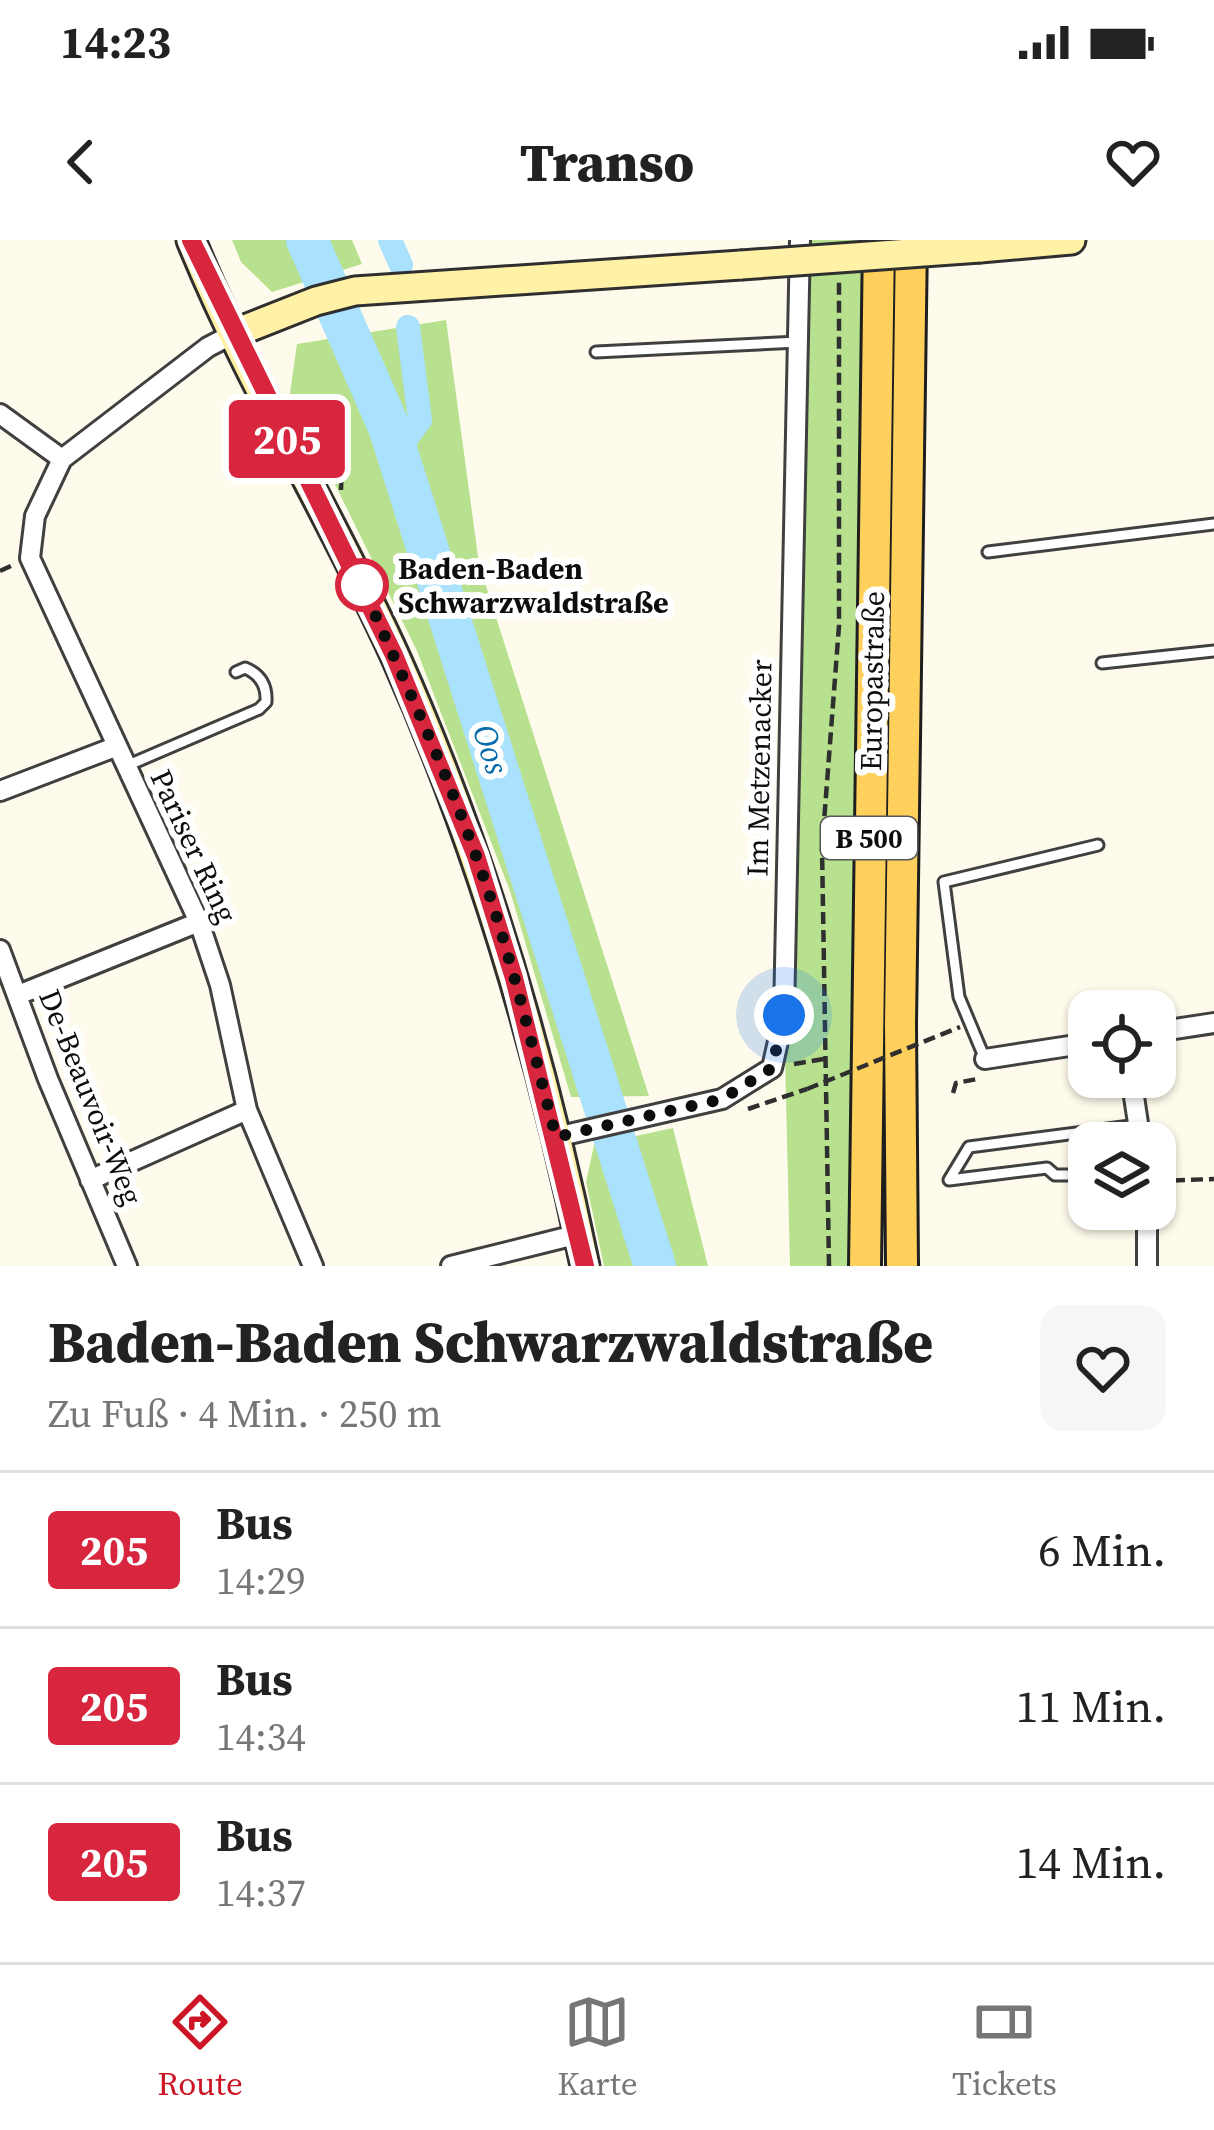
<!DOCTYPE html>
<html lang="de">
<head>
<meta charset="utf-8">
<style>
  :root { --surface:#fff; --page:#f6f6f6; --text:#222; --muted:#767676; --line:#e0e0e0; --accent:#cc1525 }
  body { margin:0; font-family:"Source Serif 4",serif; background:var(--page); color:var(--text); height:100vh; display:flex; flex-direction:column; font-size:45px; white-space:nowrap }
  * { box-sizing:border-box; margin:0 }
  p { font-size:39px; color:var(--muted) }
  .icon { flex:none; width:66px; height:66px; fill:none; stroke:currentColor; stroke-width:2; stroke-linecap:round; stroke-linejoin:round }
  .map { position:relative; height:1026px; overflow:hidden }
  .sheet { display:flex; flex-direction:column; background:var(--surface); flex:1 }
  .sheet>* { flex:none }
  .badge { padding:0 24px; border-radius:9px; font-size:42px; line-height:78px }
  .tools { position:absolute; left:1068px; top:750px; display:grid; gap:24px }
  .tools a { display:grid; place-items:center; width:108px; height:108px; border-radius:24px; background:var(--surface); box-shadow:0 3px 9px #0004; font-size:60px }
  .you { position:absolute; width:60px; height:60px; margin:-30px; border:9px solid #fff; border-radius:50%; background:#1a73e8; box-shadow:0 0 0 18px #1a73e833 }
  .map>.badge { position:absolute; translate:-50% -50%; box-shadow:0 0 0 6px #fff }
  .round { display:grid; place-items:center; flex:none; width:126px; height:126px; border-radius:24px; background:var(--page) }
  .summary { display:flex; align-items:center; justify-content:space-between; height:204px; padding:0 48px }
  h1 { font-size:57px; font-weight:800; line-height:90px }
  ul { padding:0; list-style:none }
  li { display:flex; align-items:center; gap:36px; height:156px; padding:0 48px; border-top:3px solid var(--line) }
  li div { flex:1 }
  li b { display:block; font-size:45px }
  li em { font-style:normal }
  li .badge { min-width:132px; font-weight:700; text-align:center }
  .status { display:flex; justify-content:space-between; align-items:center; height:84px; padding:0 60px; background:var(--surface); direction:ltr }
  .status svg { height:33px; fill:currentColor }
  header { display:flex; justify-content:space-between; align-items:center; height:156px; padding:0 48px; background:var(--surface); font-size:54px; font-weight:800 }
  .tab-bar { display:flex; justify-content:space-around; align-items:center; height:168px; border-top:3px solid var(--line); background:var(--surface); font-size:33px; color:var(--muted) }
  .tab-bar a { display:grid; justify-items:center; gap:6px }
  .tab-bar .selected { color:var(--accent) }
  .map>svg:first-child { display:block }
</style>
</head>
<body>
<div class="status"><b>14:23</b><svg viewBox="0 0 49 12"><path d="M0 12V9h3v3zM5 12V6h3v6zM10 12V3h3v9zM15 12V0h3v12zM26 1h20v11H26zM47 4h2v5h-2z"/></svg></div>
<header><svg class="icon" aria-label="back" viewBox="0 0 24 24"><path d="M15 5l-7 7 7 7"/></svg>Transo<svg class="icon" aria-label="heart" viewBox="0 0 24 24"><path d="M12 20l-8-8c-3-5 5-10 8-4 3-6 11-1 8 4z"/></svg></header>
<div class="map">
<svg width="1214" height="1026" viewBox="0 0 1214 1026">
  <rect width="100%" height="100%" fill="#fffbec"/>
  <path fill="#b7e18f" d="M232 0H352L362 24 272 52 241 22Z
    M800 0H863L851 1026H790L784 775Z
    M446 80 479 324 649 856 571 857 510 651 417 411 290 153 297 104Z
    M673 888 708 1026H604L586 942 594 905Z"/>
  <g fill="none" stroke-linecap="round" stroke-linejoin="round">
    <path stroke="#aae1fd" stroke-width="24" d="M390 0 401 25
      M396 212 420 180 408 87"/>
    <path stroke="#aae1fd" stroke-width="42" d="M307 0 389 187 655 1026"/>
    <defs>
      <path id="lane" d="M596 112 799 102
        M988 312 1214 284
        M1102 423 1214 411
        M124 527 259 469 266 462C267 445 260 434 245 428L236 432
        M985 819 959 757 944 642 1098 605
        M1089 935H1055L1047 928 949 940 969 907 1138 885"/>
      <path id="street" d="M235 93 208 107 62 219 35 276 30 318 199 682 220 745 247 870 313 1026
        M0 174 62 219
        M0 551 115 507
        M0 710 48 839 127 1026
        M18 755 199 682
        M1155 792 1214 783
        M985 819 1089 803
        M1131 837 1141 903
        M556 897 722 859 772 828 784 775 800 0
        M90 940 247 870
        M1147 969V1026
        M451 1026 579 994"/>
      <path id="secondary" d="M191 0C249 143 332 276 396 418 483 612 542 817 585 1026
        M980 8 1071 0
        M235 93 316 61 355 51 741 25"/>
      <path id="primary" d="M865 1026 879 0
        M902 1026 900 784 911 0"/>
    </defs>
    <use href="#lane" stroke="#404040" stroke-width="15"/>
    <use href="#street" stroke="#404040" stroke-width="24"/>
    <use href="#secondary" stroke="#2f2f2f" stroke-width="33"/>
    <use href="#primary" stroke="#1e1e1e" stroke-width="36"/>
    <path stroke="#2f2f2f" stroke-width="4.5" stroke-dasharray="12 6" stroke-linecap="butt" d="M341 250 344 159
      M0 331 13 325
      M794 824 824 819
      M953 853 956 843 977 839
      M748 869 807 849
      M1155 941 1214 939
      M829 1026 822 608 839 386V42"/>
    <use href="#lane" stroke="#fff" stroke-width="9"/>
    <use href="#street" stroke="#fff" stroke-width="18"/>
    <use href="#secondary" stroke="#fff2a7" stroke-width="27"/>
    <use href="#primary" stroke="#ffd15c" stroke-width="30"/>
    <defs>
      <path id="secondary-bridge" d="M741 25 980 8"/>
    </defs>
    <use href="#secondary-bridge" stroke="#2f2f2f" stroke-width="33" stroke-linecap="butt"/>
    <path stroke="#2f2f2f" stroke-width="4.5" stroke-dasharray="12 6" stroke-linecap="butt" d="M807 849 960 787"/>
    <use href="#secondary-bridge" stroke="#fff2a7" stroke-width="27"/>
  </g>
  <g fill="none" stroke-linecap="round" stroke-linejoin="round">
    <defs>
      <path id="line" d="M191 0 394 415 476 616 514 738 585 1026"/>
    </defs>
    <use href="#line" stroke="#fff" stroke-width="27"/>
    <use href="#line" stroke="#d7263d" stroke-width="18"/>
    <path stroke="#0d0d0d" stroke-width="12" stroke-dasharray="0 21.6" d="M362 345 360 341C400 431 442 520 475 613 509 706 531 802 556 897L722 859 772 828 784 775"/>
  </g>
  <circle fill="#fff" stroke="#d7263d" stroke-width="6" cx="362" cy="345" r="24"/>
  <g text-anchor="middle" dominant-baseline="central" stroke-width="12" stroke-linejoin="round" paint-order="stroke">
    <rect fill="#fff" stroke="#565656" stroke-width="3" x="821" y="577" width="96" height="42" rx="9"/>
    <g font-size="27" font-weight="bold" fill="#0d0d0d">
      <text x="869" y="598">B 500</text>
    </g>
    <g font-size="30" font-weight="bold" fill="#0d0d0d" stroke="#fff" text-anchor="start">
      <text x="398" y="328">Baden-Baden<tspan x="398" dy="34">Schwarzwaldstraße</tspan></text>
    </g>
    <g font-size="30" fill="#0d0d0d" stroke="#fff">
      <text transform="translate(872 441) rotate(-89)">Europastraße</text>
      <text transform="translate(759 528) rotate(-89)">Im Metzenacker</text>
      <text transform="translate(194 606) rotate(65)">Pariser Ring</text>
      <text transform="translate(91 857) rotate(68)">De-Beauvoir-Weg</text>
    </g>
    <g font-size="33" font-style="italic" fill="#086bac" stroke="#fff">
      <text transform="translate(491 509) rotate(72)">Oos</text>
    </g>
  </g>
</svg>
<div class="tools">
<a><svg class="icon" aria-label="locate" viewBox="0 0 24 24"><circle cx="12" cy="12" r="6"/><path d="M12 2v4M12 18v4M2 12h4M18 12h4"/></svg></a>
<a><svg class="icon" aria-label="layers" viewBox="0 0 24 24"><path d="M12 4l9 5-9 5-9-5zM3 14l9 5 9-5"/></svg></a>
</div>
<div class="you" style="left:784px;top:775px"></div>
<b class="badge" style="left:287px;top:199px;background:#d7263d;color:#fff">205</b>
</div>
<section class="sheet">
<div class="summary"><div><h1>Baden-Baden Schwarzwaldstraße</h1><p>Zu Fuß · 4 Min. · 250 m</p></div><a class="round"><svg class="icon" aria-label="heart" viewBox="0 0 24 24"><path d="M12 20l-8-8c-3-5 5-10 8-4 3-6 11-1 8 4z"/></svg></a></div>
<ul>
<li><span class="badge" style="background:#d7263d;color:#fff">205</span><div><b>Bus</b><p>14:29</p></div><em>6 Min.</em></li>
<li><span class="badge" style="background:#d7263d;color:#fff">205</span><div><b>Bus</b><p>14:34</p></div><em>11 Min.</em></li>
<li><span class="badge" style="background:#d7263d;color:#fff">205</span><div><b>Bus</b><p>14:37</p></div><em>14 Min.</em></li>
</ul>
</section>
<nav class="tab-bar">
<a class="selected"><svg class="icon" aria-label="directions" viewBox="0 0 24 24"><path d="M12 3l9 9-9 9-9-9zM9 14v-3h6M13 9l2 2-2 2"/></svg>Route</a>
<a><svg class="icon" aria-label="map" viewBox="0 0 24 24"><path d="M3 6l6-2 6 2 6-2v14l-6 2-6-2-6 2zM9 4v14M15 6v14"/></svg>Karte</a>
<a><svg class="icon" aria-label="tickets" viewBox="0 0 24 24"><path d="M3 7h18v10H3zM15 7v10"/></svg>Tickets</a>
</nav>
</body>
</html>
